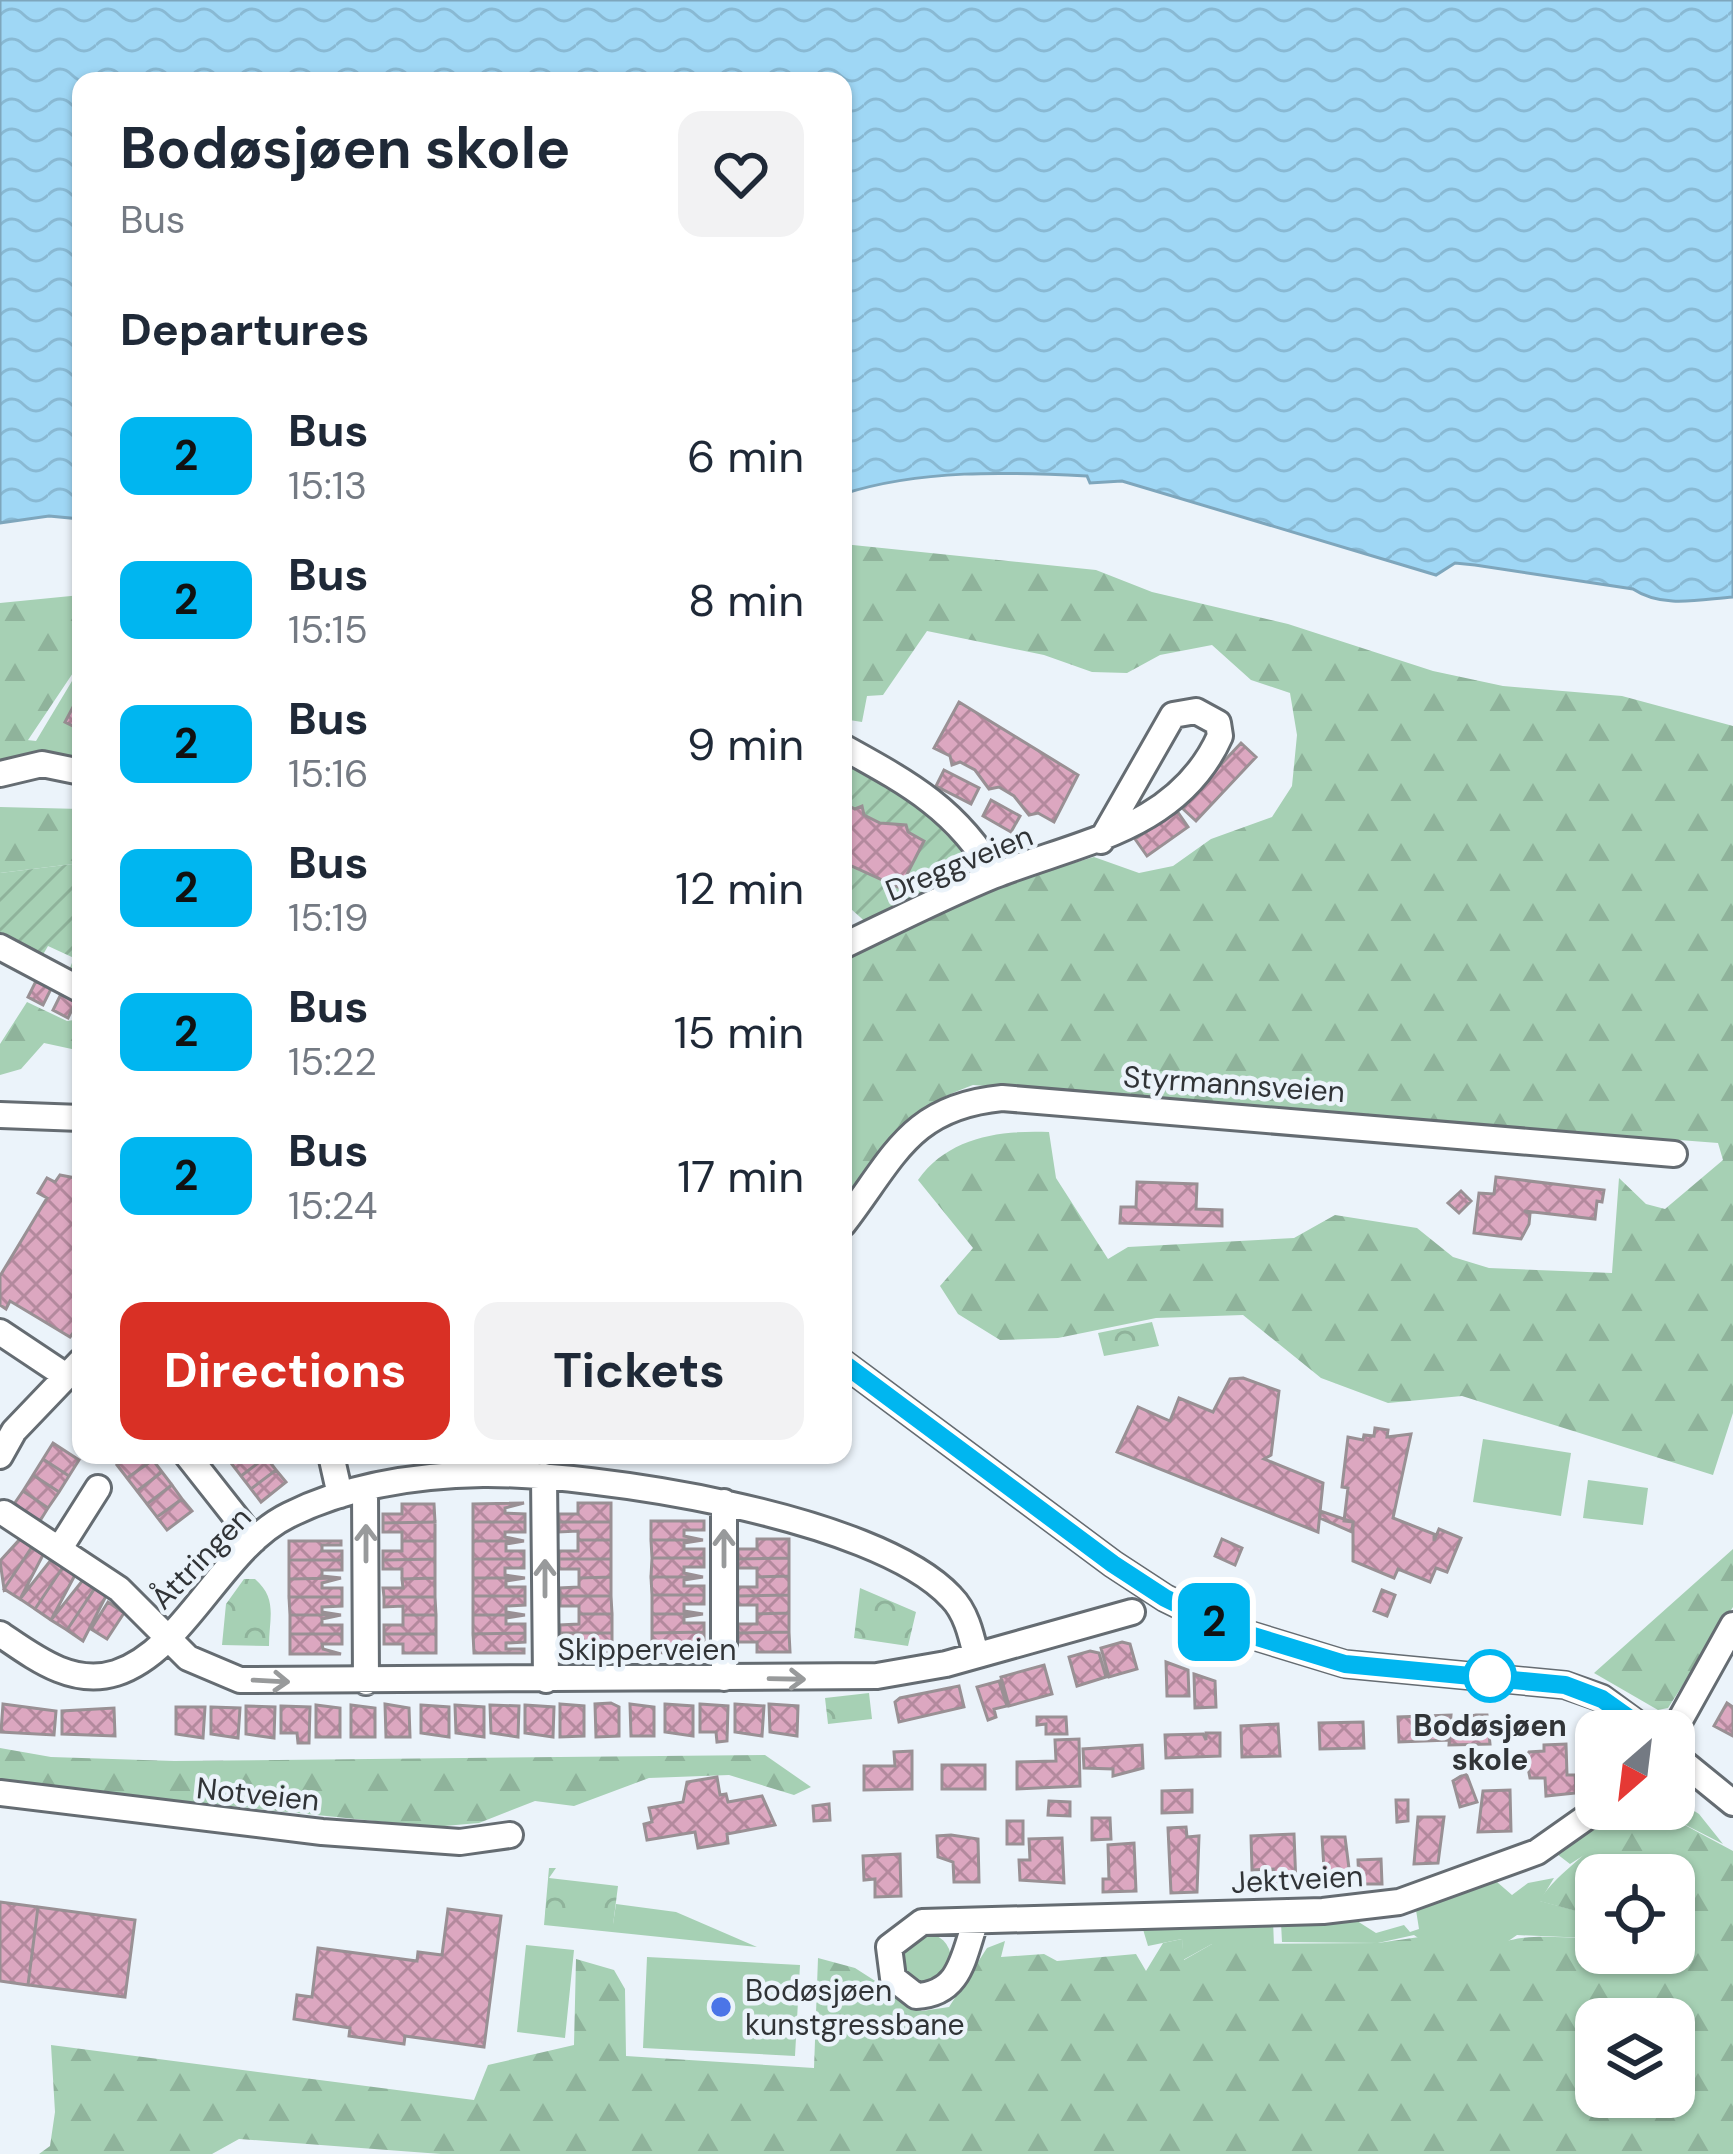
<!DOCTYPE html>
<html lang="en">
<head>
<meta charset="utf-8">
<style>
  :root { --surface:#fff; --page:#f2f2f3; --text:#1f2937; --muted:#747a83; --accent:#d93025 }
  body { margin:0; font-family:"DM Sans",sans-serif; background:var(--page); color:var(--text); height:100vh; display:flex; flex-direction:column; font-size:45px; white-space:nowrap }
  * { box-sizing:border-box; margin:0 }
  p { font-size:39px; color:var(--muted) }
  .icon { flex:none; width:66px; height:66px; fill:none; stroke:currentColor; stroke-width:2; stroke-linecap:round; stroke-linejoin:round }
  .map { position:relative; flex:1; overflow:hidden }
  .drawer { position:absolute; left:72px; top:72px; width:780px; height:1392px; display:flex; flex-direction:column; background:var(--surface); border-radius:24px; box-shadow:0 3px 9px #0004 }
  .drawer>* { flex:none }
  .badge { padding:0 24px; border-radius:18px; font-size:42px; line-height:78px }
  .needle { width:78px; rotate:208deg }
  .controls { position:absolute; left:1575px; top:1710px; display:grid; gap:24px }
  .controls a { display:grid; place-items:center; width:120px; height:120px; border-radius:24px; background:var(--surface); box-shadow:0 3px 9px #0004; font-size:60px }
  .map>.badge { position:absolute; translate:-50% -50%; box-shadow:0 0 0 6px #fff }
  h2 { padding:0 48px; font-size:45px; line-height:108px }
  .round { display:grid; place-items:center; flex:none; width:126px; height:126px; border-radius:24px; background:var(--page) }
  .summary { display:flex; align-items:center; justify-content:space-between; height:204px; padding:0 48px }
  h1 { font-size:57px; font-weight:700; line-height:90px }
  .button { display:flex; gap:24px; margin-top:auto; padding:24px 48px }
  .button a { flex:1; height:138px; border-radius:24px; background:var(--accent); color:#fff; font-size:48px; font-weight:700; line-height:138px; text-align:center }
  .button a+a { background:var(--page); color:var(--text) }
  ul { padding:0; list-style:none }
  li { display:flex; align-items:center; gap:36px; height:144px; padding:0 48px }
  li div { flex:1 }
  li b { display:block; font-size:45px }
  li em { font-style:normal }
  li .badge { min-width:132px; font-weight:700; text-align:center }
  .map>svg:first-child { display:block }
</style>
</head>
<body>
<div class="map">
<svg width="1733" height="2154" viewBox="0 0 1733 2154">
  <defs>
    <pattern id="forest-firs" width="22" height="20" patternUnits="userSpaceOnUse" patternTransform="scale(3)"><rect width="22" height="20" fill="#a6d0b4"/><path d="M5 1l3.5 6h-7zM16 11l3.5 6h-7z" fill="#8fb39b"/></pattern>
    <pattern id="park-crowns" width="20" height="18" patternUnits="userSpaceOnUse" patternTransform="scale(3)"><rect width="20" height="18" fill="#a6d0b4"/><path d="M2 6a3 3 0 1 1 6 0M12 15a3 3 0 1 1 6 0" fill="none" stroke="#8fb39b"/></pattern>
    <pattern id="garden-furrows" width="10" height="10" patternUnits="userSpaceOnUse" patternTransform="scale(3)"><rect width="10" height="10" fill="#a6d0b4"/><path d="M-1 1l2-2M0 10L10 0M9 11l2-2" fill="none" stroke="#8fb39b"/></pattern>
    <pattern id="water-waves" width="16" height="10" patternUnits="userSpaceOnUse" patternTransform="scale(3)"><rect width="16" height="10" fill="#9fd7f5"/><path d="M0 5q4-4 8 0t8 0" fill="none" stroke="#89b9d3"/></pattern>
    <pattern id="building-cross-hatch" width="8" height="8" patternUnits="userSpaceOnUse" patternTransform="scale(3)"><rect width="8" height="8" fill="#dca7c0"/><path d="M0 0l8 8M0 8l8-8" fill="none" stroke="#b3899d"/></pattern>
  </defs>
  <rect width="100%" height="100%" fill="#ebf3fa"/>
  <path fill="#a6d0b4" d="M81 666V767L0 768V737L36 741Z
    M1483 1439 1571 1453 1561 1516 1473 1502Z
    M1588 1480 1648 1488 1643 1525 1583 1518Z
    M1674 1798 1699 1814 1723 1844 1668 1816 1613 1821 1600 1845 1570 1864 1557 1854C1581 1812 1631 1809 1674 1809Z
    M549 1868H556L549 1878 613 1924 616 1904 676 1912 757 1947 544 1925Z
    M1554 1878 1540 1901 1581 1912 1587 1938 1517 1935 1465 1971 1414 1935 1378 1943 1282 1942 1281 1923 1354 1919 1376 1933 1404 1925 1410 1932 1419 1929 1416 1910 1488 1884 1497 1882 1512 1895 1528 1883Z
    M1273 1920 1274 1946 1212 1944 1183 1960 1182 1939 1148 1946 1142 1926Z
    M899 1959a26 26 0 1 1 52 0a26 26 0 1 1-52 0Z
    M526 1945 574 1950 565 2038 517 2032Z
    M647 1957 800 1965 795 2056 643 2048Z"/>
  <path fill="url(#forest-firs)" fill-rule="evenodd" d="M843 544 1096 570 1152 592 1288 624 1433 671 1503 686 1622 696 1733 726V1413L1713 1475 1462 1396 1388 1403 1321 1378 1243 1315 1156 1318 1058 1338 1000 1340 958 1314 940 1286 973 1248 918 1180C948 1137 1000 1130 1049 1132L1056 1178 1108 1259 1128 1247 1294 1238 1335 1215 1417 1228 1453 1257 1489 1268 1612 1273 1619 1178 1646 1204 1665 1209 1723 1160 1718 1143 973 1085C901 1111 883 1142 843 1204V955L1016 880 1094 857 1139 873 1173 866 1211 839 1272 817 1292 786 1297 735 1290 693 1251 680 1212 645 1160 655 1127 673 1092 672 1044 655 927 631 883 695 867 696 862 722 843 719Z
    M81 595V661L20 752 0 749V603Z
    M0 807 81 809V863L0 873Z
    M27 1002 67 1021 81 1019V1051L44 1043 21 1069 0 1075V1044Z
    M1733 1549V1607L1668 1708 1658 1710 1594 1673Z
    M0 1748 51 1757 174 1761 765 1755 811 1787 794 1795 729 1775 649 1778 574 1806 535 1801 479 1823 433 1827 0 1782Z
    M1668 1816 1733 1851V2154H441L239 2139 212 2154H39L50 2146 55 2112 51 2045 474 2100 488 2065 574 2045 576 1959 614 1970 625 1989 626 2056 814 2068 818 1958 855 1968 922 2011 949 2007 987 1948 1005 1941 1001 1957 1044 1954 1057 1961 1136 1954 1146 1971 1163 1943 1182 1939 1184 1960 1212 1944 1378 1943 1440 1934 1465 1970C1499 1929 1538 1937 1586 1938L1580 1912 1539 1901C1560 1868 1594 1854 1613 1821ZM1596 1875H1674V1953H1596ZM1596 2019H1674V2097H1596Z"/>
  <path fill="url(#park-crowns)" d="M1152 1322 1159 1346 1104 1356 1098 1333Z
    M244 1579H255C278 1599 269 1618 269 1646L222 1645 226 1604Z
    M860 1588 916 1612 908 1646 854 1638Z
    M869 1693 872 1719 828 1724 825 1698Z
    M549 1878 618 1886 613 1925 545 1917Z"/>
  <path fill="url(#garden-furrows)" d="M843 753 928 801C933 824 948 842 971 850L973 875 869 925 851 909 843 893Z
    M81 863V976L69 970 74 958 48 946 41 958 0 938V873Z"/>
  <path fill="url(#water-waves)" stroke="#7ea6bc" stroke-width="3" d="M0 0H1733V597C1702 599 1663 609 1633 589L1475 565 1455 563 1436 575 1122 481 1090 483 1087 476C1007 472 921 469 843 494V81H81V519L49 516 0 523Z"/>
  <path fill="url(#building-cross-hatch)" stroke="#999094" stroke-width="3" d="M81 692V730L65 722Z
    M959 702 1078 775 1054 822 1038 813 1029 815 1014 796 999 787 989 789 975 770 960 762 952 765 950 756 934 748Z
    M1241 743 1256 757 1196 821 1181 807Z
    M944 770 979 788 971 804 936 786Z
    M991 800 1020 816 1011 832 983 816Z
    M843 803 855 809 862 806 864 815 880 823 906 825 908 832 924 841 900 888 843 862Z
    M1177 811 1188 827 1147 856 1135 839Z
    M36 981 51 989 43 1005 28 997Z
    M61 994 76 1001 68 1018 53 1010Z
    M60 1175 81 1179V1323L70 1337 10 1301 6 1309 0 1305V1276L47 1198 38 1193 47 1178 55 1182Z
    M1496 1177 1604 1190 1602 1202 1597 1201 1595 1219 1524 1211 1530 1214 1529 1224 1521 1239 1474 1233 1479 1193 1494 1194Z
    M1137 1182 1197 1184 1196 1209 1222 1210V1226L1120 1223 1121 1207H1136Z
    M1461 1191 1471 1201 1459 1213 1448 1203Z
    M1243 1378 1279 1391 1271 1455 1264 1459 1323 1483 1318 1532 1117 1452 1138 1407 1170 1421 1179 1398 1213 1412 1230 1379Z
    M1375 1428 1388 1430 1387 1437 1411 1434 1393 1518 1434 1534V1541L1439 1529 1461 1538 1447 1572 1436 1568 1430 1582 1398 1569 1394 1578 1353 1561V1522L1344 1521 1348 1488 1342 1487 1348 1437 1363 1440 1364 1435 1374 1436Z
    M53 1443 79 1460 69 1476 43 1459Z
    M131 1455 153 1460 127 1478 117 1465Z
    M241 1455H265L266 1457 241 1476 231 1463Z
    M266 1457 276 1470 251 1489 241 1476Z
    M43 1459 69 1476 59 1492 33 1475Z
    M153 1460 162 1472 137 1491 127 1478Z
    M276 1470 286 1482 261 1502 251 1489Z
    M162 1472 172 1485 147 1504 137 1491Z
    M33 1475 59 1492 48 1508 23 1491Z
    M172 1485 182 1499 157 1517 147 1504Z
    M23 1491 48 1508 38 1524 12 1507Z
    M182 1499 192 1511 167 1530 157 1517Z
    M524 1503 505 1508V1513L525 1514V1522H473V1504Z
    M578 1503H611V1522H559V1514H578Z
    M402 1504H434L435 1522 383 1523V1514H402Z
    M1320 1511 1353 1522 1352 1532 1320 1518Z
    M651 1521H704V1530H684V1536L703 1540H651Z
    M435 1522V1541H402V1532H383V1523Z
    M473 1522H525V1532H505V1537L524 1541H473Z
    M559 1522H611V1540H578V1531L559 1532Z
    M20 1539 32 1547 4 1589 0 1561Z
    M757 1539H789V1558L738 1559V1549H757Z
    M1222 1539 1242 1548 1235 1565 1215 1556Z
    M578 1540H611V1559H559V1551H578Z
    M651 1540H703L684 1543V1549H704V1558H652Z
    M289 1541H341V1545H322V1551H342V1560H289Z
    M402 1541H435V1559L383 1560V1551H402Z
    M473 1541H524L506 1544V1551H524V1559H473Z
    M32 1547 43 1555 20 1599 4 1589Z
    M652 1558H704V1567H684V1573L703 1577H651Z
    M789 1558V1576L757 1577V1568H738V1559Z
    M435 1559V1578L402 1579V1569H383V1560Z
    M473 1559H524V1568H505V1575L525 1578H473Z
    M559 1559H611V1577L579 1578V1569H559Z
    M51 1560 63 1567 35 1609 20 1599Z
    M289 1560H342V1570H322V1576L341 1578 289 1579Z
    M63 1567 75 1575 51 1620 35 1609Z
    M789 1576V1595L738 1596V1587H757V1577Z
    M611 1577V1596H560V1588L579 1587V1578Z
    M651 1577H703L684 1580V1586H704V1595H652Z
    M341 1578 322 1583V1588H342V1597H289V1579Z
    M435 1578V1597H384L383 1588H403L402 1579Z
    M473 1578H525L506 1581V1587H525V1596H473Z
    M83 1580 95 1588 67 1630 51 1620Z
    M95 1588 106 1596 83 1641 67 1630Z
    M1382 1590 1395 1595 1387 1616 1374 1611Z
    M652 1595H704V1604H684V1611L703 1614H652Z
    M789 1595V1613L757 1614V1605H738V1596Z
    M473 1596H525V1605L506 1606V1612L525 1615H473Z
    M560 1596H611L612 1614H579V1606H560Z
    M289 1597H342V1606L322 1607V1612L341 1615H290Z
    M384 1597H435L436 1615H403V1606L384 1607Z
    M108 1602 124 1613 107 1639 91 1629Z
    M789 1613V1632L738 1633V1624H757V1614Z
    M579 1614H612V1633H560V1625L579 1624Z
    M652 1614H703L684 1617V1623H704V1632L652 1633Z
    M290 1615H341L322 1619V1625H342V1634H290Z
    M403 1615H436V1634H384V1625H403Z
    M473 1615H525L506 1618V1624H525V1633L473 1634Z
    M704 1632V1642H685L684 1648 703 1647 695 1655 652 1652V1633Z
    M789 1632 790 1652H757V1642H738V1633Z
    M525 1633V1642L506 1643V1649H524V1653H474L473 1634Z
    M560 1633H612V1652H579V1643H560Z
    M290 1634H342V1644H322L323 1649 341 1654H290Z
    M384 1634H436V1653H403V1644H384Z
    M1122 1642 1130 1644 1137 1669 1109 1677 1101 1648Z
    M1090 1651 1099 1653 1106 1677 1077 1686 1069 1657Z
    M1166 1662 1188 1670 1189 1696H1167Z
    M1044 1665 1052 1694 1009 1706 1001 1677Z
    M1194 1674 1215 1681 1216 1707 1195 1708Z
    M999 1681 1007 1706 994 1709 996 1717 988 1720 977 1687Z
    M959 1686 964 1707 899 1722 895 1702 900 1698Z
    M611 1703 619 1707V1736L596 1737 595 1704Z
    M1727 1703 1733 1707V1736L1714 1726Z
    M3 1704 56 1711 54 1735 1 1732Z
    M385 1704 409 1708 410 1737H386Z
    M560 1704 584 1706V1736L560 1737Z
    M630 1704 654 1707V1736H631Z
    M665 1704 693 1706V1736L665 1732Z
    M700 1704 728 1706 727 1741 717 1742 716 1732H700Z
    M735 1704 764 1706 762 1736 735 1732Z
    M769 1704 798 1706 797 1736 770 1732Z
    M316 1705 340 1708V1737H316Z
    M351 1705 375 1708V1737H351Z
    M421 1705 449 1707V1737L421 1733Z
    M455 1705 484 1707V1737L456 1733Z
    M490 1705 519 1706 518 1737 491 1733Z
    M525 1705 554 1707 553 1737 525 1733Z
    M246 1706 275 1707 274 1738 246 1734Z
    M281 1706 310 1707 309 1743H298L297 1733H281Z
    M176 1707H205L203 1738 176 1734Z
    M211 1707 240 1708 238 1738 211 1734Z
    M114 1708 115 1736 62 1734V1711Z
    M1451 1715 1449 1740 1399 1742 1398 1717Z
    M1476 1715H1487L1490 1744 1449 1745 1451 1720Z
    M1037 1717H1066L1067 1734H1046V1724L1037 1725Z
    M1363 1722 1364 1748 1320 1749 1319 1723Z
    M1278 1724 1280 1756 1242 1757 1241 1726Z
    M1206 1733H1220V1756L1166 1758 1165 1735 1203 1734 1206 1740Z
    M1079 1739 1080 1786 1017 1789V1762L1056 1761 1055 1740Z
    M1566 1744 1567 1775H1575L1576 1793 1546 1796 1545 1778H1530L1526 1758 1529 1752 1544 1751V1745Z
    M1142 1745 1143 1768 1113 1776V1769L1084 1768 1083 1749Z
    M912 1751V1789L864 1790V1766H895L894 1752Z
    M942 1765H985V1789H942Z
    M1466 1773 1477 1802 1460 1807 1453 1781Z
    M717 1777 720 1795 726 1794 728 1802 762 1796 775 1825 727 1834 728 1843 698 1848 695 1832 647 1840 644 1824 652 1822 649 1808 683 1802 687 1782Z
    M1192 1790V1812L1162 1813V1791Z
    M1510 1790 1511 1831 1478 1832 1483 1791Z
    M1396 1800H1408V1821L1397 1822Z
    M1049 1801 1070 1802V1816L1048 1815Z
    M829 1804 830 1820 814 1821 813 1806Z
    M1418 1817H1444L1438 1863 1414 1864Z
    M1092 1818H1110L1111 1839 1092 1840Z
    M1007 1821H1023V1844H1007Z
    M1186 1827 1187 1837 1199 1836 1197 1892 1171 1893 1168 1828Z
    M1294 1834 1296 1885 1274 1886 1273 1869 1252 1870 1251 1836Z
    M951 1835 978 1839 979 1882H954L953 1862 938 1857 937 1836Z
    M1322 1837H1345L1351 1884 1325 1885Z
    M1062 1838 1064 1883 1020 1880 1019 1860H1030L1029 1839Z
    M1134 1843 1136 1891 1103 1892V1879H1109L1108 1845Z
    M900 1854 901 1896 875 1897V1879L864 1880 863 1856Z
    M1381 1859 1382 1884H1359L1358 1860Z
    M0 1902 38 1907 28 1985 0 1981Z
    M38 1907 135 1920 125 1997 28 1985Z
    M448 1909 501 1916 484 2047 405 2036 404 2044 349 2036 350 2028 294 2019 297 1995 312 1997 318 1948 417 1961 418 1952 442 1955Z"/>
  <g fill="none" stroke-linecap="round" stroke-linejoin="round">
    <defs>
      <path id="minor" d="M843 747C908 783 957 809 995 875
        M0 774 42 764 81 772
        M843 946C893 922 942 897 993 876 1078 842 1178 830 1220 736L1218 723 1196 711 1173 715 1101 841
        M0 947 81 990
        M0 1115 81 1118
        M843 1224C894 1158 909 1107 1002 1098L1674 1154
        M0 1332 63 1374
        M843 1363 1113 1564 1165 1598 1224 1627 1345 1664 1565 1685 1602 1698 1647 1731
        M187 1455 254 1540
        M331 1455 340 1495
        M0 1456 14 1431 81 1361
        M544 1476 546 1680
        M365 1489 366 1682
        M724 1502V1678
        M4 1513 119 1589 188 1658 240 1680 877 1676 946 1664 1132 1612
        M60 1548 98 1488
        M0 1634C34 1657 72 1687 116 1673 186 1650 221 1548 289 1515 347 1486 418 1475 483 1474 593 1473 875 1515 951 1597 966 1612 971 1634 976 1655
        M1674 1731 1733 1625
        M1674 1755 1733 1803
        M0 1793 322 1832 460 1842 510 1835
        M975 1923C963 1958 960 1994 916 1996L893 1978 889 1947 922 1922 1323 1911 1399 1902 1537 1852 1598 1809"/>
    </defs>
    <use href="#minor" stroke="#656c72" stroke-width="30"/>
    <use href="#minor" stroke="#fff" stroke-width="24"/>
  </g>
  <defs><path id="oneway-shaft" d="M-6 0H5M1.5-3L5.5 0L1.5 3" fill="none" stroke-width="1.6" stroke-linecap="round" stroke-linejoin="round" transform="scale(3)"/></defs>
  <g stroke="#989a9b">
    <use href="#oneway-shaft" transform="translate(366 1543) rotate(-90)"/>
    <use href="#oneway-shaft" transform="translate(724 1548) rotate(-90)"/>
    <use href="#oneway-shaft" transform="translate(545 1578) rotate(-90)"/>
    <use href="#oneway-shaft" transform="translate(787 1679) rotate(1)"/>
    <use href="#oneway-shaft" transform="translate(271 1681) rotate(3)"/>
  </g>
  <g fill="none" stroke-linecap="round" stroke-linejoin="round">
    <defs>
      <path id="line" d="M843 1363 1113 1564 1165 1598 1224 1627 1345 1664 1565 1685 1602 1699 1647 1731"/>
    </defs>
    <use href="#line" stroke="#fff" stroke-width="27"/>
    <use href="#line" stroke="#00b6f0" stroke-width="18"/>
  </g>
  <circle fill="#fff" stroke="#00b6f0" stroke-width="6" cx="1490" cy="1676" r="24"/>
  <circle fill="#4b75e7" stroke="#ebf3fa" stroke-width="4.5" cx="721" cy="2007" r="12"/>
  <g text-anchor="middle" dominant-baseline="central" stroke-width="9" stroke-linejoin="round" paint-order="stroke">
    <g font-size="30" fill="#313437" stroke="#ebf3fa">
      <text transform="translate(959 863) rotate(-22)">Dreggveien</text>
      <text transform="translate(1234 1084) rotate(4)">Styrmannsveien</text>
      <text transform="translate(201 1558) rotate(-46)">Åttringen</text>
      <text x="647" y="1649">Skipperveien</text>
      <text transform="translate(258 1794) rotate(6)">Notveien</text>
      <text transform="translate(1297 1879) rotate(-3)">Jektveien</text>
    </g>
    <g font-size="30" font-weight="bold" fill="#313437" stroke="#ebf3fa">
      <text x="1490" y="1725">Bodøsjøen<tspan x="1490" dy="34">skole</tspan></text>
    </g>
    <g font-size="30" fill="#313437" stroke="#ebf3fa" text-anchor="start">
      <text x="745" y="1990">Bodøsjøen<tspan x="745" dy="34">kunstgressbane</tspan></text>
    </g>
  </g>
</svg>
<div class="controls">
<a><svg class="needle" viewBox="-14 -14 28 28"><path d="M0-13l5 13h-10z" fill="#e53935"/><path d="M0 13l5-13h-10z" fill="#747a83"/></svg></a>
<a><svg class="icon" aria-label="locate" viewBox="0 0 24 24"><circle cx="12" cy="12" r="6"/><path d="M12 2v4M12 18v4M2 12h4M18 12h4"/></svg></a>
<a><svg class="icon" aria-label="layers" viewBox="0 0 24 24"><path d="M12 4l9 5-9 5-9-5zM3 14l9 5 9-5"/></svg></a>
</div>
<b class="badge" style="left:1214px;top:1622px;background:#00b6f0;color:#111">2</b>
<section class="drawer">
<div class="summary"><div><h1>Bodøsjøen skole</h1><p>Bus</p></div><a class="round"><svg class="icon" aria-label="heart" viewBox="0 0 24 24"><path d="M12 20l-8-8c-3-5 5-10 8-4 3-6 11-1 8 4z"/></svg></a></div>
<h2>Departures</h2>
<ul>
<li><span class="badge" style="background:#00b6f0;color:#111">2</span><div><b>Bus</b><p>15:13</p></div><em>6 min</em></li>
<li><span class="badge" style="background:#00b6f0;color:#111">2</span><div><b>Bus</b><p>15:15</p></div><em>8 min</em></li>
<li><span class="badge" style="background:#00b6f0;color:#111">2</span><div><b>Bus</b><p>15:16</p></div><em>9 min</em></li>
<li><span class="badge" style="background:#00b6f0;color:#111">2</span><div><b>Bus</b><p>15:19</p></div><em>12 min</em></li>
<li><span class="badge" style="background:#00b6f0;color:#111">2</span><div><b>Bus</b><p>15:22</p></div><em>15 min</em></li>
<li><span class="badge" style="background:#00b6f0;color:#111">2</span><div><b>Bus</b><p>15:24</p></div><em>17 min</em></li>
</ul>
<div class="button"><a>Directions</a><a>Tickets</a></div>
</section>
</div>
</body>
</html>
